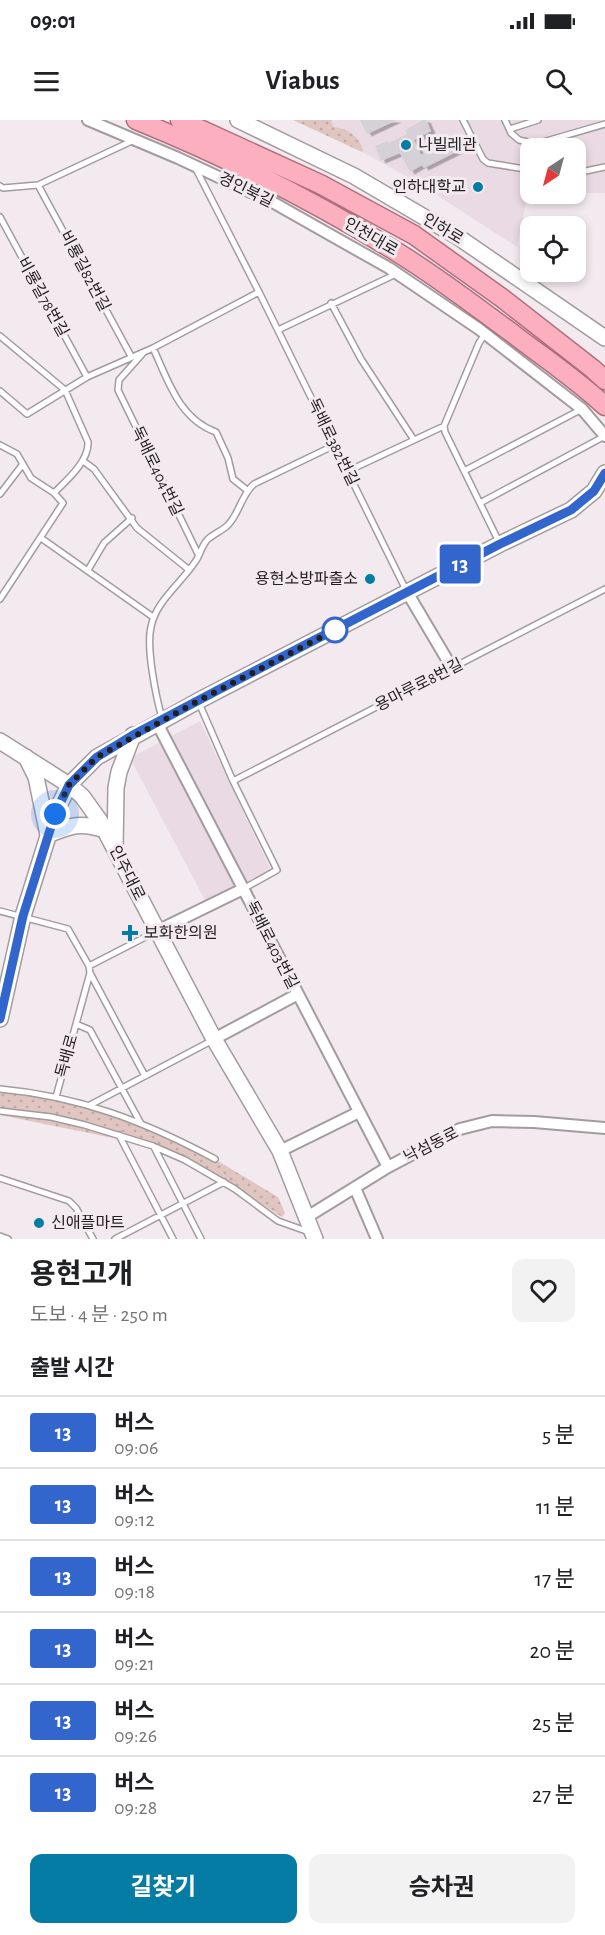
<!DOCTYPE html>
<html lang="ko">
<head>
<meta charset="utf-8">
<style>
  :root { --surface:#fff; --page:#f2f2f2; --text:#202124; --muted:#757577; --line:#e0e0e0; --accent:#047ca3 }
  body { margin:0; font-family:"Alegreya Sans","Noto Sans KR",sans-serif; background:var(--page); color:var(--text); height:100vh; display:flex; flex-direction:column; font-size:22px; white-space:nowrap }
  * { box-sizing:border-box; margin:0 }
  p { font-size:20px; color:var(--muted) }
  .icon { flex:none; width:33px; height:33px; fill:none; stroke:currentColor; stroke-width:2; stroke-linecap:round; stroke-linejoin:round }
  .map { position:relative; height:1119px; overflow:hidden }
  .details { display:flex; flex-direction:column; background:var(--surface); flex:1 }
  .details>* { flex:none }
  .badge { padding:0 12px; border-radius:4px; font-size:21px; line-height:39px }
  .needle { width:39px; rotate:216deg }
  .controls { position:absolute; left:520px; top:18px; display:grid; gap:12px }
  .controls a { display:grid; place-items:center; width:66px; height:66px; border-radius:12px; background:var(--surface); box-shadow:0 3px 9px #0003; font-size:30px }
  .you { position:absolute; width:30px; height:30px; margin:-15px; border:4px solid #fff; border-radius:50%; background:#1a73e8; box-shadow:0 0 0 9px #1a73e833 }
  .map>.badge { position:absolute; translate:-50% -50%; box-shadow:0 0 0 3px #fff }
  h2 { padding:0 30px; font-size:22px; line-height:54px }
  .round { display:grid; place-items:center; flex:none; width:63px; height:63px; border-radius:12px; background:var(--page) }
  .headline { display:flex; align-items:center; justify-content:space-between; height:102px; padding:0 30px }
  h1 { font-size:28px; font-weight:700; line-height:45px }
  .cta { display:flex; gap:12px; margin-top:auto; padding:12px 30px }
  .cta a { flex:1; height:69px; border-radius:12px; background:var(--accent); color:#fff; font-size:24px; font-weight:700; line-height:69px; text-align:center }
  .cta a+a { background:var(--page); color:var(--text) }
  ul { padding:0; list-style:none }
  li { display:flex; align-items:center; gap:18px; height:72px; padding:0 30px; border-top:2px solid var(--line) }
  li div { flex:1 }
  li b { display:block; font-size:22px }
  li em { font-style:normal }
  li .badge { min-width:66px; font-weight:700; text-align:center }
  .status { display:flex; justify-content:space-between; align-items:center; height:42px; padding:0 30px; background:var(--surface); direction:ltr }
  .status svg { height:16px; fill:currentColor }
  header { display:flex; justify-content:space-between; align-items:center; height:78px; padding:0 30px; background:var(--surface); font-size:27px; font-weight:700 }
  .map>svg:first-child { display:block }
</style>
</head>
<body>
<div class="status"><b>09:01</b><svg viewBox="0 0 49 12"><path d="M0 12V9h3v3zM5 12V6h3v6zM10 12V3h3v9zM15 12V0h3v12zM26 1h20v11H26zM47 4h2v5h-2z"/></svg></div>
<header><svg class="icon" aria-label="menu" viewBox="0 0 24 24"><path d="M4 6h16M4 12h16M4 18h16"/></svg>Viabus<svg class="icon" aria-label="search" viewBox="0 0 24 24"><circle cx="10" cy="10" r="6"/><path d="M15 15l6 6"/></svg></header>
<div class="map">
<svg width="605" height="1119" viewBox="0 0 605 1119">
  <defs>
    <pattern id="park-dots" width="8" height="8" patternUnits="userSpaceOnUse" patternTransform="scale(1.5)"><rect width="8" height="8" fill="#e0c5c0"/><path d="M2 2h.1M6 6h.1" fill="none" stroke="#c0a9a5" stroke-width="1.8" stroke-linecap="round"/></pattern>
    <filter id="shadow"><feDropShadow dx="4.5" dy="2.5" stdDeviation="0" flood-color="#0004"/></filter>
  </defs>
  <rect width="100%" height="100%" fill="#f3eaef"/>
  <path fill="#eadae3" d="M293 0H605V73H576V28H531V73H528L517 127 415 61 342 21Z
    M200 601 271 750 207 784 130 638Z"/>
  <path fill="url(#park-dots)" d="M293 0H332L331 2 334 7C348 9 358 15 363 30L362 32Z
    M0 970 90 985 201 1031 278 1077 285 1093 282 1097 212 1052 153 1026 0 995Z"/>
  <path fill="#d6d1d7" filter="url(#shadow)" d="M360 0H397L367 14Z
    M423 0H426L431 11 414 20 421 35 454 18 460 30 424 48 422 45 410 52 400 33 381 41 375 26 388 21 389 23 407 14 405 10Z"/>
  <g fill="none" stroke-linecap="round" stroke-linejoin="round">
    <defs>
      <path id="service" d="M463 0 483 39 488 43 531 50
        M505 0 511 13 519 20 536 24 605 4
        M510 9 538 0
        M196 49 259 172 406 470
        M576 53 605 47
        M38 65 131 236
        M0 66 3 68 38 65 134 20
        M0 97 87 257
        M331 183 361 239 414 320
        M278 210 396 154
        M485 214 479 223 444 306 445 312 499 422
        M0 216 65 270 88 322C89 341 67 360 54 373L63 383 0 479
        M153 228C168 260 179 299 216 312L228 338 233 359 247 370
        M143 233 119 260 118 270 198 434
        M0 271 27 294 87 257 153 228 259 172
        M0 325 17 334 31 358 54 373
        M83 341 94 349 137 408 188 449
        M348 351 444 306
        M464 351 582 289
        M0 374 23 344
        M480 383 605 316
        M41 418 153 497
        M88 450 104 423 132 398
        M199 583 233 661 277 750 243 769
        M162 598C156 577 146 528 151 507 156 480 183 462 197 439 201 432 202 425 208 419 214 414 221 411 227 406 239 395 241 375 254 364L335 325
        M233 661 605 469
        M0 791 68 809 89 846 90 853 145 956
        M89 846 157 811
        M76 904 90 910 140 1002
        M0 969C79 976 146 1002 215 1039
        M56 977 90 853
        M90 985 213 920
        M0 991 51 997 85 1005 153 1026 185 1040 235 1069 278 1101 309 1112
        M119 1015 173 1119
        M154 1027 201 1119
        M0 1058 69 1081 76 1088 93 1119
        M0 1116 8 1119
        M115 1119 224 1062"/>
      <path id="minor" d="M88 0 178 38 274 83 389 148 479 209 582 289 605 316
        M407 472 452 548
        M157 603 388 1047
        M157 811 243 769
        M214 919 298 874
        M280 1031 359 992
        M355 1068 377 1119
        M307 1097 388 1047 460 1009 492 1001 534 1002 605 1008"/>
      <path id="secondary" d="M238 0 354 56 458 117 605 218
        M0 621 69 665 82 676 100 701 214 919 280 1031 315 1119
        M26 637 36 657 48 715C71 705 81 702 105 710
        M115 729 116 668 119 652 133 615
        M0 899 23 796 55 694 69 665 97 637 198 581 500 424 571 390 594 371 605 353"/>
      <path id="trunk" d="M136 0C227 37 316 82 400 134 439 158 475 186 512 213 543 237 576 259 605 286
        M180 0 320 64 414 115 502 178 593 249 605 260"/>
    </defs>
    <use href="#service" stroke="#a39b9f" stroke-width="8"/>
    <use href="#minor" stroke="#a39b9f" stroke-width="14"/>
    <use href="#secondary" stroke="#a39b9f" stroke-width="18"/>
    <use href="#trunk" stroke="#af707d" stroke-width="21"/>
    <use href="#service" stroke="#fff" stroke-width="5"/>
    <use href="#minor" stroke="#fff" stroke-width="10"/>
    <use href="#secondary" stroke="#fff" stroke-width="15"/>
    <use href="#trunk" stroke="#fcb0bf" stroke-width="18"/>
  </g>
  <g fill="none" stroke-linecap="round" stroke-linejoin="round">
    <defs>
      <path id="line" d="M0 899 23 796 55 694 69 665 97 637 133 615 218 570 500 424 571 390 594 371 605 353"/>
    </defs>
    <use href="#line" stroke="#fff" stroke-width="14"/>
    <use href="#line" stroke="#36c" stroke-width="9"/>
    <path stroke="#221f21" stroke-width="6" stroke-dasharray="0 10.8" d="M55 694 69 665 97 637 198 581 335 510"/>
  </g>
  <g fill="#047ca3" stroke="#f3eaef" stroke-width="2">
    <circle cx="406" cy="25" r="6"/>
    <circle cx="478" cy="67" r="6"/>
    <circle cx="370" cy="459" r="6"/>
    <path d="M127 804h6v6h6v6h-6v6h-6v-6h-6v-6h6z"/>
    <circle cx="39" cy="1103" r="6"/>
  </g>
  <circle fill="#fff" stroke="#36c" stroke-width="3" cx="335" cy="510" r="12"/>
  <g text-anchor="middle" dominant-baseline="central" stroke-width="6" stroke-linejoin="round" paint-order="stroke">
    <g font-size="16" fill="#221f21" stroke="#f3eaef" text-anchor="start">
      <text x="418" y="25">나빌레관</text>
      <text x="466" y="67" text-anchor="end">인하대학교</text>
      <text x="358" y="459" text-anchor="end">용현소방파출소</text>
      <text x="144" y="813">보화한의원</text>
      <text x="51" y="1103">신애플마트</text>
    </g>
    <g font-size="16" fill="#221f21" stroke="#f3eaef">
      <text transform="translate(246 70) rotate(26)">경인북길</text>
      <text transform="translate(443 109) rotate(31)">인하로</text>
      <text transform="translate(371 117) rotate(30)">인천대로</text>
      <text transform="translate(85 151) rotate(62)">비룡길82번길</text>
      <text transform="translate(43 177) rotate(61)">비룡길78번길</text>
      <text transform="translate(333 322) rotate(64)">독배로382번길</text>
      <text transform="translate(157 351) rotate(64)">독배로404번길</text>
      <text transform="translate(419 565) rotate(-27)">용마루로8번길</text>
      <text transform="translate(127 753) rotate(63)">인주대로</text>
      <text transform="translate(272 825) rotate(63)">독배로403번길</text>
      <text transform="translate(67 936) rotate(-75)">독배로</text>
      <text transform="translate(431 1025) rotate(-27)">낙섬동로</text>
    </g>
  </g>
</svg>
<div class="controls">
<a><svg class="needle" viewBox="-14 -14 28 28"><path d="M0-13l5 13h-10z" fill="#e53935"/><path d="M0 13l5-13h-10z" fill="#757577"/></svg></a>
<a><svg class="icon" aria-label="locate" viewBox="0 0 24 24"><circle cx="12" cy="12" r="6"/><path d="M12 2v4M12 18v4M2 12h4M18 12h4"/></svg></a>
</div>
<div class="you" style="left:55px;top:694px"></div>
<b class="badge" style="left:460px;top:444px;background:#36c;color:#fff">13</b>
</div>
<section class="details">
<div class="headline"><div><h1>용현고개</h1><p>도보 · 4 분 · 250 m</p></div><a class="round"><svg class="icon" aria-label="heart" viewBox="0 0 24 24"><path d="M12 20l-8-8c-3-5 5-10 8-4 3-6 11-1 8 4z"/></svg></a></div>
<h2>출발 시간</h2>
<ul>
<li><span class="badge" style="background:#36c;color:#fff">13</span><div><b>버스</b><p>09:06</p></div><em>5 분</em></li>
<li><span class="badge" style="background:#36c;color:#fff">13</span><div><b>버스</b><p>09:12</p></div><em>11 분</em></li>
<li><span class="badge" style="background:#36c;color:#fff">13</span><div><b>버스</b><p>09:18</p></div><em>17 분</em></li>
<li><span class="badge" style="background:#36c;color:#fff">13</span><div><b>버스</b><p>09:21</p></div><em>20 분</em></li>
<li><span class="badge" style="background:#36c;color:#fff">13</span><div><b>버스</b><p>09:26</p></div><em>25 분</em></li>
<li><span class="badge" style="background:#36c;color:#fff">13</span><div><b>버스</b><p>09:28</p></div><em>27 분</em></li>
</ul>
<div class="cta"><a>길찾기</a><a>승차권</a></div>
</section>
</body>
</html>
